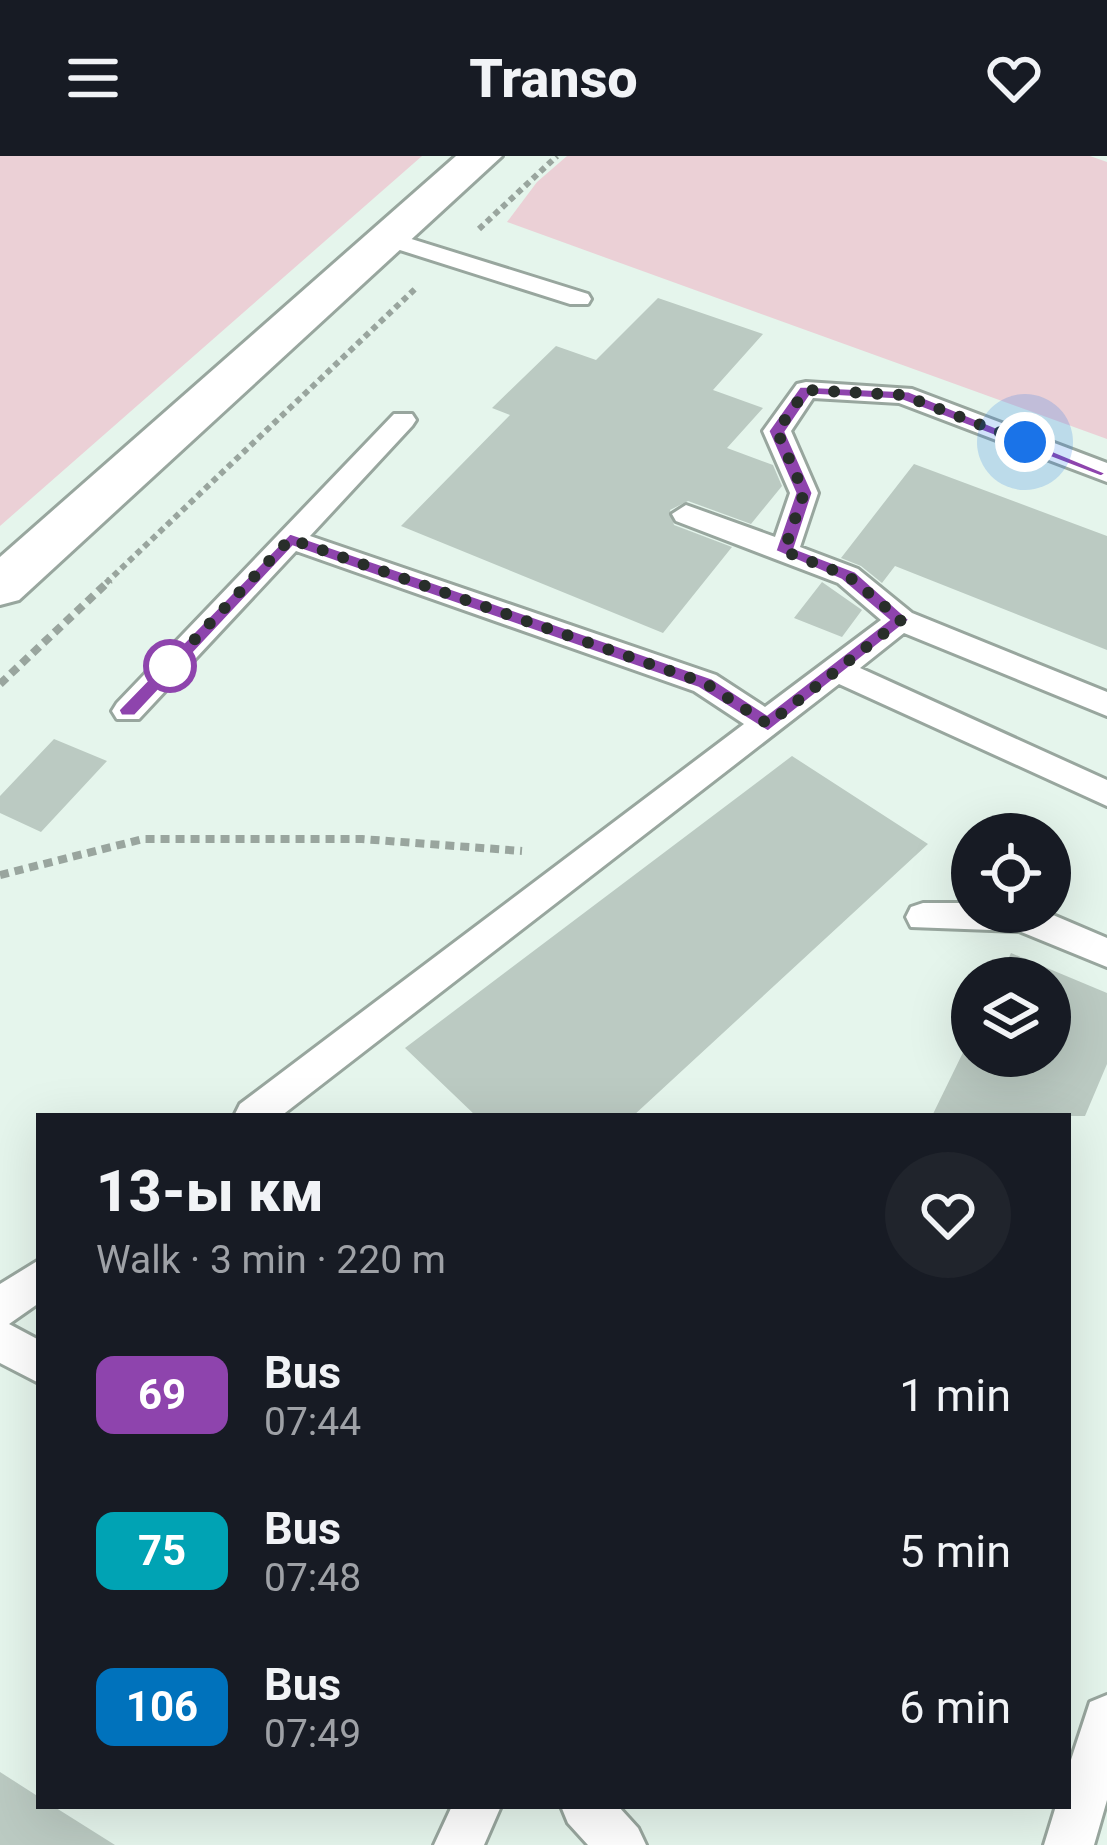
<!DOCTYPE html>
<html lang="en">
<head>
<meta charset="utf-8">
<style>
  :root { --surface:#171b24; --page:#20242c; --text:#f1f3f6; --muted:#9ea1a6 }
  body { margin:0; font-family:Roboto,sans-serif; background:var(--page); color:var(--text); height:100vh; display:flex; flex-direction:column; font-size:45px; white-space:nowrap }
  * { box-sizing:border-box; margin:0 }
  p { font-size:39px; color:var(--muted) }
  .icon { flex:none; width:66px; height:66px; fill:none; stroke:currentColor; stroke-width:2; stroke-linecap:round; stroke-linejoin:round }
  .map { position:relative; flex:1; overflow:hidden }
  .sheet { position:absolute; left:36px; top:957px; width:1035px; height:696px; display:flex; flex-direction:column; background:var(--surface); border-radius:0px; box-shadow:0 12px 48px #0002 }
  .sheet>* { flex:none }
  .badge { padding:0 24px; border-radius:18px; font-size:42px; line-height:78px }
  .fabs { position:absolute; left:951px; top:657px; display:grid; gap:24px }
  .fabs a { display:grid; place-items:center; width:120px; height:120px; border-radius:50%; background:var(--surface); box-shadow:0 12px 48px #0002; font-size:60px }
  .you { position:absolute; width:60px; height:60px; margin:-30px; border:9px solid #fff; border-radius:50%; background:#1a73e8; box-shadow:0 0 0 18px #1a73e833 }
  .map>.badge { position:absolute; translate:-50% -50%; box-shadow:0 0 0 6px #fff }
  .round { display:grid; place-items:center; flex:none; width:126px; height:126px; border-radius:63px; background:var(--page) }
  .overview { display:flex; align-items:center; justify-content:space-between; height:204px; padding:0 60px }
  h1 { font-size:57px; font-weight:800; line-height:90px }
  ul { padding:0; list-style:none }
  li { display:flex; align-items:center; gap:36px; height:156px; padding:0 60px }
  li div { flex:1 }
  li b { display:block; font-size:45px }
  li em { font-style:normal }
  li .badge { min-width:132px; font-weight:700; text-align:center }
  header { display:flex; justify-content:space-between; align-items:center; height:156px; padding:0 60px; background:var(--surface); font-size:54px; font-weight:800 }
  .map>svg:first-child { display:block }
</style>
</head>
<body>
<header><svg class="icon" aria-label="menu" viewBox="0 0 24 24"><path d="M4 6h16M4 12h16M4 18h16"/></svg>Transo<svg class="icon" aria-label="heart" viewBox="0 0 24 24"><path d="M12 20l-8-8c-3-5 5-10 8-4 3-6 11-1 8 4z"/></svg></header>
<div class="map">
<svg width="1107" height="1689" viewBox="0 0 1107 1689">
  <rect width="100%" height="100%" fill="#e5f5ec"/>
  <path fill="#ebd0d6" d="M0 0H422L0 370Z
    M567 0H1090L1107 6V283L507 66 537 26Z"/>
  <path fill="#bbcac2" d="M658 142 763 178 713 234 763 252 727 292 773 309 782 330 751 368 688 345 670 354 674 369 732 391 663 477 401 370 510 259 492 252 556 190 596 204Z
    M914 308 1107 380V494L895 410 882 427 861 410 841 402Z
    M822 426 862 454 842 481 794 462Z
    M54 583 107 605 41 676 0 657V640Z
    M792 600 928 688 633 960H476L405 892Z
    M1011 797 1107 837V908L1085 960H932L972 878V900H1050V822H999Z
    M0 1616 39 1641V1650H53L115 1689H0Z"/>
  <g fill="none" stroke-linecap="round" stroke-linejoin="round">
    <defs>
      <path id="service" d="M389 76 588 138 591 143 588 148H570L381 88 377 83Z
        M806 226 912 233 1107 307V326L899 247 813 242 791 275 818 337 800 391 858 413 912 457 1107 536V560L904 477 860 512 1107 624V650L839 528 281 960H234L240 948 744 568 694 535 296 395 139 563H117L112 555 117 547 394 258H412L416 264 412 270 310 380 716 519 765 551 881 464 838 427 676 365 672 358 686 349 775 381 790 337 763 275 797 228Z
        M923 747H972V756H1046L1107 782V811L1019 775 911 771 906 761 911 751Z
        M39 1104V1147L9 1168 39 1184V1227L0 1207V1128Z
        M1107 1539V1644L1094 1689H1044L1056 1650H1068V1613L1090 1546Z
        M452 1650H501L484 1689H434Z
        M561 1650H618L638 1672 646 1689H588L568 1667Z"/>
      <path id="secondary" d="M456 0H502L19 444 0 449V401Z"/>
    </defs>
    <use href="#service" stroke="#98a69e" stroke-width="6"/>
    <use href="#secondary" stroke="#98a69e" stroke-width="6"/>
    <path stroke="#99a59e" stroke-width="6" stroke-dasharray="6 4.5" stroke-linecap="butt" d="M479 73 557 0
      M106 427 416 132"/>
    <path stroke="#99a59e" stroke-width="8" stroke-dasharray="9 6" stroke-linecap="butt" d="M0 528 110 424
      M0 719 143 683H362L522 695"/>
    <use href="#service" fill="#fff" fill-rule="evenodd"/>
    <use href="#secondary" fill="#fff" fill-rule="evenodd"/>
  </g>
  <path fill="#8e44ad" stroke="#fff" stroke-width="3" d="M800 230 909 235 1107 317 1101 321 900 244 811 239 786 276 813 337 795 392 855 415 910 464 768 576 698 532 293 391 135 560H121L118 554 290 377 712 522 767 558 888 464 841 424 775 395 795 337 768 275Z"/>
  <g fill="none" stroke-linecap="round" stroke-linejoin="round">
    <path stroke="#282e2a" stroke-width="12" stroke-dasharray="0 21.6" d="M170 510 160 520 290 383 705 527 768 568 901 464 848 420 784 395 804 337 777 275 806 234 903 239 1025 286"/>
  </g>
  <circle fill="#fff" stroke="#8e44ad" stroke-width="6" cx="170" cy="510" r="24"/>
</svg>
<div class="fabs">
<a><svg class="icon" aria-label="locate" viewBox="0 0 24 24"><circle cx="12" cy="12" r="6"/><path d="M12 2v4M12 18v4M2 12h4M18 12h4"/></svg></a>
<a><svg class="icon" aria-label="layers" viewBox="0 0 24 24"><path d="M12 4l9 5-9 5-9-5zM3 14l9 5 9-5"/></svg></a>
</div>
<div class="you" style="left:1025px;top:286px"></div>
<section class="sheet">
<div class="overview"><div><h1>13-ы км</h1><p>Walk · 3 min · 220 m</p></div><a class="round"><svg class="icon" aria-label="heart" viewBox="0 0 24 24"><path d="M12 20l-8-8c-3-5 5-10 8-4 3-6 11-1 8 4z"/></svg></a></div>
<ul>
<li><span class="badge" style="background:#8e44ad;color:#fff">69</span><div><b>Bus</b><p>07:44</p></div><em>1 min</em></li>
<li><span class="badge" style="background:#00a3b4;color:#fff">75</span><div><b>Bus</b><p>07:48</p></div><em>5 min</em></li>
<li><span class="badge" style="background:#0072bc;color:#fff">106</span><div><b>Bus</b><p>07:49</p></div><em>6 min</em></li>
</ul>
</section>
</div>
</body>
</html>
